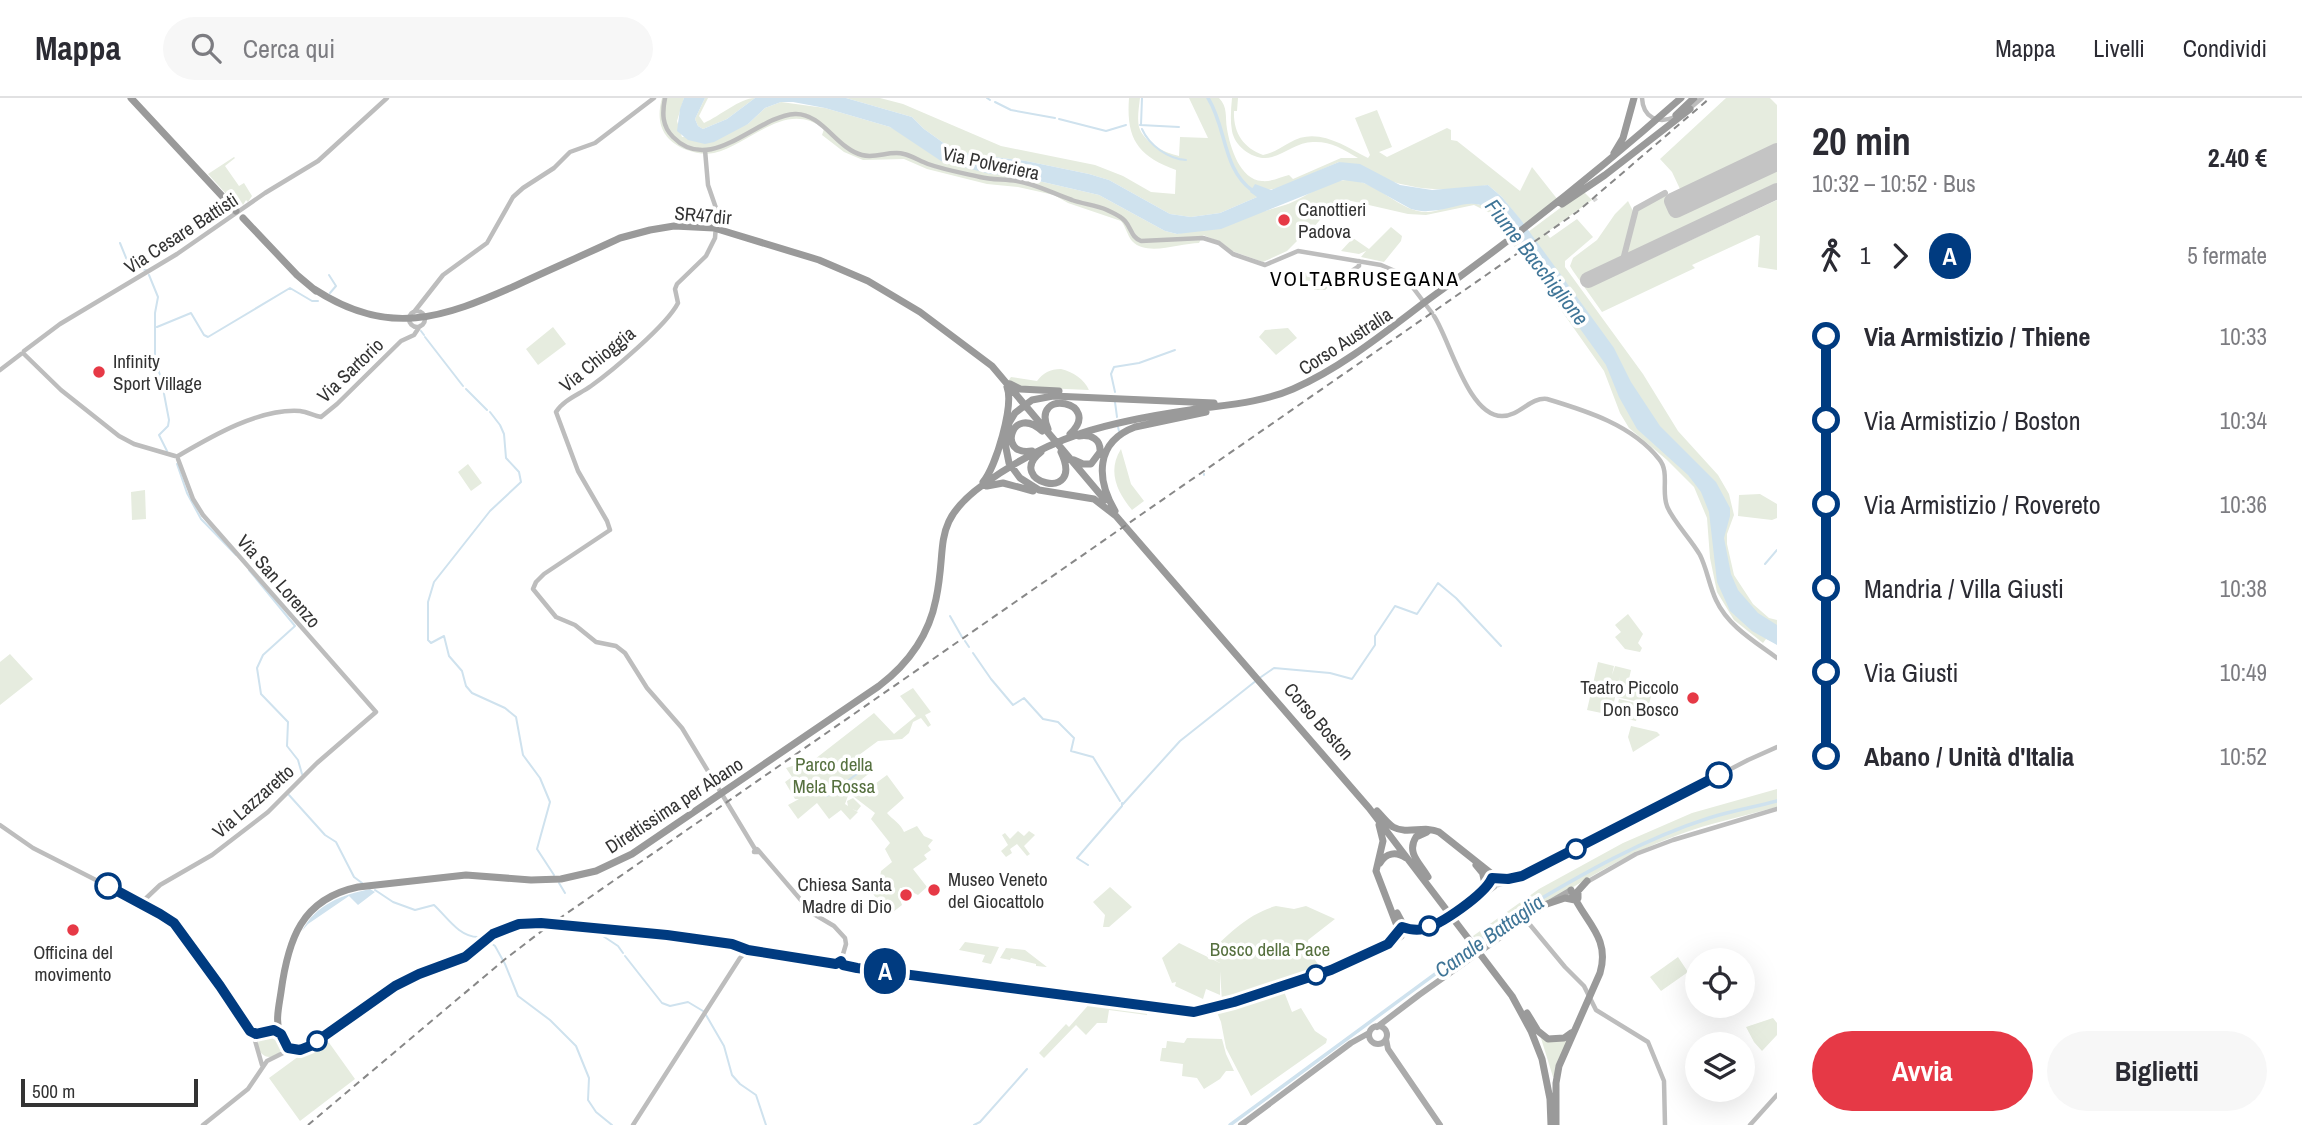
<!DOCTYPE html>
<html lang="it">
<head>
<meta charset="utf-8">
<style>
  :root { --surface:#fff; --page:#f7f7f7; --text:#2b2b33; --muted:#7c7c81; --line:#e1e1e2; --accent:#e63946 }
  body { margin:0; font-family:"Archivo Narrow",sans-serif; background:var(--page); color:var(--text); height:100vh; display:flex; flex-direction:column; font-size:26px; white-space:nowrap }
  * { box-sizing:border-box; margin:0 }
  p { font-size:23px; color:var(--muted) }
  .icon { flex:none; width:38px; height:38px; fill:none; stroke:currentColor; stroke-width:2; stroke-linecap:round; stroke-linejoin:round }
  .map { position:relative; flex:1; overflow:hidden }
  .details { display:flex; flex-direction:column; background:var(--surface); width:525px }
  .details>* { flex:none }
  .badge { padding:0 14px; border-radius:23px; font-size:24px; line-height:46px }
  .tools { position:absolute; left:1685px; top:850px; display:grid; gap:14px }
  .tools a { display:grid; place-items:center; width:70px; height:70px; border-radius:50%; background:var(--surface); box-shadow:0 7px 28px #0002; font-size:35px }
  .scale { position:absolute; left:21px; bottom:18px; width:177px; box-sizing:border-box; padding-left:7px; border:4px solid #333; border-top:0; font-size:19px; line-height:24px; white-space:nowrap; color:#333; -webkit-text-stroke:5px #fff; paint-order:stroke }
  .map>.badge { position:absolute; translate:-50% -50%; box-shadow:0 0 0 4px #fff }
  .legs { display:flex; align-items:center; gap:10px; height:77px; padding:0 35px; font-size:23px }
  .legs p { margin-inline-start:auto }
  .overview { display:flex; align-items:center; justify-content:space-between; height:119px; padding:0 35px }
  h1 { font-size:38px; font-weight:800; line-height:52px }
  .cta { display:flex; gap:14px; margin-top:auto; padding:14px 35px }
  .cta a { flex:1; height:80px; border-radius:42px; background:var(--accent); color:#fff; font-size:28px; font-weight:800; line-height:80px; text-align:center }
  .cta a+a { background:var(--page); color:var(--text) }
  ul { padding:0 35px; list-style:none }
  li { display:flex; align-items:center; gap:24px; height:84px; font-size:26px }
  li i { display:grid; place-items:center; width:10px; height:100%; margin:0 9px; background:currentColor }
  li i::after { content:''; width:18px; height:18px; margin:-9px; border:5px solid; border-radius:50%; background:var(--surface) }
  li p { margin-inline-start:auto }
  li:first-child i { background:linear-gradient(#0000 50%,currentColor 0) }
  li:last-child i { background:linear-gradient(currentColor 50%,#0000 0) }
  header { display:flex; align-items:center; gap:42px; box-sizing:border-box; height:98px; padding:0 35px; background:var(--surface); border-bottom:2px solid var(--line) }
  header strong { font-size:33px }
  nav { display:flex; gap:38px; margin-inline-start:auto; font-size:24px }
  .search { width:490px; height:63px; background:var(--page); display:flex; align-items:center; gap:18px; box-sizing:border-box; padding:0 24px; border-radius:38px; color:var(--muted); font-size:26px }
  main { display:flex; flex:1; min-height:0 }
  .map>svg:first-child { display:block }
</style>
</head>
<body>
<header>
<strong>Mappa</strong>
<div class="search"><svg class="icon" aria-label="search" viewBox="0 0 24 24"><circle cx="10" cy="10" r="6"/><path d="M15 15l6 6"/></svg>Cerca qui</div>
<nav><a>Mappa</a><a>Livelli</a><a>Condividi</a></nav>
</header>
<main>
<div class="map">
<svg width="1777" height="1027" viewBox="0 0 1777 1027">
  <rect width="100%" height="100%" fill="#fff"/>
  <path fill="#e6ecdf" d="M662 0H684L677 23 682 39 748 26 765 10 781 4 825 10 890 29 989 76 1013 77 1099 97 1165 133 1177 136C1213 126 1250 118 1285 107 1306 100 1327 81 1349 82 1378 83 1399 114 1427 114 1438 114 1448 108 1458 106 1486 101 1499 117 1514 138L1509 142 1490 115 1474 107 1426 117 1408 116 1347 102 1331 109 1307 137 1304 136 1287 153 1263 164 1232 153 1221 144 1203 137 1199 145C1180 145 1147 159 1132 143 1127 137 1126 129 1121 123L1068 105 1054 97 1018 89 987 86 927 71 904 61 863 62 844 54 822 37 824 31C786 1 751 46 714 55 704 57 696 55 687 52 663 43 655 25 662 0Z
    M705 0H708L699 18 704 25C720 18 740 0 755 0L727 21 703 31 698 28 695 21Z
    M846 0H880L903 6 1001 48 1095 67 1123 78 1151 94 1175 96 1176 72C1137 58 1126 40 1129 0H1140C1139 9 1137 20 1139 29 1144 45 1165 55 1179 58L1180 39 1208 40 1189 0H1219C1228 9 1225 19 1227 31 1230 49 1240 82 1262 83 1271 84 1281 79 1289 77L1293 81 1341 60H1358C1343 51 1330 43 1313 44 1298 44 1286 55 1272 59 1256 64 1235 50 1232 33 1230 22 1231 11 1232 0H1238L1237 13H1234C1233 34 1243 50 1263 57 1273 55 1280 50 1289 45 1316 28 1343 47 1368 60L1370 57 1355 20 1377 12 1392 49 1379 54 1387 59 1447 30 1451 32V42L1457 43 1520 93 1532 69 1558 102 1525 128 1502 99 1488 87C1425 98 1396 87 1339 64L1279 90 1267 92 1257 99 1220 115 1191 119 1170 116 1109 82 1089 76 1026 63 970 56 952 51 924 31 912 19Z
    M1726 0H1770L1777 7V53L1672 103 1676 112 1777 65V85L1583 177 1590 189 1777 102V172L1758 169 1760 138 1757 137 1692 167 1695 170 1602 214 1573 173 1570 168 1573 160 1597 142 1615 116 1628 103 1633 113 1680 91 1672 74 1660 61Z
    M234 59 235 60 225 68 239 88 244 85 252 98 248 104 246 102 243 107 242 105 237 108 208 76Z
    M1583 93 1592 102 1546 135 1550 140 1577 121 1593 139 1565 163V169L1643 276 1678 333 1718 377 1729 396 1734 417 1727 436V446L1734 477 1753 506 1769 520 1777 522V546L1766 541 1763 545 1734 522 1717 494 1710 460 1707 420 1694 389 1667 362 1629 330 1620 315 1604 273 1523 158 1512 146Z
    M1391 129 1402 138 1401 143 1384 164 1361 159 1366 153 1359 156 1341 153 1353 140 1369 151Z
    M1291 174 1308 175 1309 178 1337 182 1325 192H1314V185L1290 183Z
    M553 229 566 246 538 267 526 251Z
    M1288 230 1297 240 1276 257 1259 239 1265 232Z
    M1061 271C1073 274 1084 281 1089 292L1020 289 1008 283 1011 279 1037 283C1043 275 1050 271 1061 271Z
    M1121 351 1131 386 1144 403 1132 412C1117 394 1107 373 1121 351Z
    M468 366 482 385 471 393 458 374Z
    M145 392 146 421 132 422 131 394Z
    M1760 396 1777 406V420L1772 422 1738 418 1739 397Z
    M1628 516 1643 536 1638 545 1642 550 1640 554 1625 551 1615 539 1621 534 1615 527Z
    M10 556 33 581 0 607V564Z
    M1598 564 1614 568 1612 577 1615 568 1631 572 1629 581 1654 587 1649 606 1616 599 1620 578 1611 617 1587 612Z
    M913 590 931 614 925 617 931 627 928 629 921 620 913 624 909 635 902 641 878 643 859 657 870 671H875L862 681 868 691 887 677 904 700 887 715C892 721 901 726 904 734L917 728 924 738 933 742 928 748 931 752 924 757 927 761 913 771 927 789 918 797 904 790H900L898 795 902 807 893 814 886 813 870 792 879 785 881 773 892 764 885 751 890 745 871 721 875 715 849 695 845 706 848 708 847 703 853 700 861 708 857 713 852 711 858 714 850 722 841 712 829 721 817 705 798 721 788 707 799 701H795L785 684 792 679 786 670 815 661 874 615 894 636 916 618 900 598Z
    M1619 601 1640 606 1636 623 1615 618Z
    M1631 628 1657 634 1660 637 1633 654 1628 639Z
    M1777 691V709C1744 718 1710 725 1678 737 1607 763 1544 807 1482 850L1473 838 1539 791 1623 745 1692 715Z
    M1018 733 1024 738 1029 733 1035 737 1024 748 1030 756 1027 758 1017 746 1010 751 1012 755 1006 759 1001 753 1008 747 1002 737 1005 735 1010 741Z
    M1110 789 1132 809 1109 829H1103L1105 817 1093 804Z
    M1276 808 1294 811 1306 808 1335 821 1308 842 1309 853 1322 872 1222 903 1220 873V897L1206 891 1203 901 1175 888 1176 884 1172 885 1162 860 1179 845 1220 865 1207 857C1226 838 1249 815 1276 808Z
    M965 844 999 849 991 866 982 864 985 857 959 852Z
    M1006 850 1025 852 1047 869 1036 868V866L1011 860 1010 862 1000 860Z
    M1678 859 1688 874 1661 893 1650 879Z
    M1283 891 1292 914 1301 910 1315 933 1327 941 1326 945 1251 998 1226 950 1221 924 1216 912Z
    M1092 903 1148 911 1147 917 1109 912 1107 925H1097L1086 937 1076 927 1044 960 1039 955 1066 926 1069 929Z
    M1773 920 1777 925V937L1762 953 1754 944 1746 929Z
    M258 947a12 12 0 1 1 24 0a12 12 0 1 1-24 0Z
    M1540 937 1548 941 1569 937 1555 979H1553Z
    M325 939 355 981 300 1023 269 980Z
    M1187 940 1222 941 1226 956 1234 973H1226L1220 981 1204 991 1197 980 1182 978 1183 966 1160 963 1162 950H1166L1167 943 1184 945Z"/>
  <path fill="#cfe2ee" d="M684 0H705L695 21 698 28 703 31 727 21 755 0H846L912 19 924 31 952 51 970 56 1026 63 1089 76 1109 82 1170 116 1191 119 1220 115 1257 99 1250 94 1255 86 1271 92 1339 64 1360 66 1400 87 1432 92 1488 87 1502 99 1521 122 1614 250 1631 284 1660 328 1716 384 1730 410V418L1724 440 1731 476 1738 492 1758 515 1777 527V547L1752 533 1730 513 1717 484 1709 414 1701 394 1688 377 1637 331 1619 299 1606 267 1503 123C1475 92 1460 112 1428 113 1423 114 1416 112 1411 111L1364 85 1343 82 1221 131 1177 136 1165 133 1099 97 1013 77 990 76 941 63 890 29 825 10 793 4H781L765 10 748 26 714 44 705 46 688 42 677 33 680 11Z
    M370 791 375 794 358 807 349 798 308 826 302 833C316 806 342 797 370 791Z"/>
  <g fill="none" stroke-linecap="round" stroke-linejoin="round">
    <path stroke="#cfe2ee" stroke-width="2" d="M987 0 990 2
      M995 4 1011 12 1055 20
      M1059 21 1106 33 1126 27
      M1140 27 1179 29
      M1141 27 1142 0
      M1142 31C1149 47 1168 61 1186 62
      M120 145 131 172 138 170 146 172
      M149 177 158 199 155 215V262L161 280 169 322 168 328 159 337 167 353
      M329 177 336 188 330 195
      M157 229 191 215 204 237 208 239 290 190 312 203H318
      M421 233 424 237
      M425 239 463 288
      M466 291 487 312
      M1115 294 1111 276 1114 269 1139 265 1175 252
      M1115 304 1117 319
      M490 314 500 327 504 336 506 360 519 374 521 384 490 413 434 484 428 504V542L431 545 444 538 449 558 462 573 466 588 472 595 505 610 516 619 523 657 540 680 550 704 537 751 554 777
      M1118 329 1119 333
      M177 366 187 395 201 421 236 457
      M1204 376V377
      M1765 466 1777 452
      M249 472 295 528 263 557 257 570 261 596 288 624 287 648 298 662 302 676
      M950 518 962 539
      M965 543 969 549
      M973 555 991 581 1013 607 1024 600 1043 621 1058 624 1074 640 1071 653 1093 659 1120 703
      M1261 579 1274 570 1330 575 1352 581 1375 547V538L1395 508 1417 516 1438 485 1456 500 1501 548
      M289 697 325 737 336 744 354 779 362 785
      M827 698 865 670
      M1123 706 1180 643 1257 582
      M1088 767 1077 760 1122 708V705
      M559 785 565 795
      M375 792 393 804 415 812 434 807C447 819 459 839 478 839
      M599 835 601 836
      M603 838 618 848 623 855
      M491 845 495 848 505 866 518 898 550 922 576 948 589 980 588 1002 596 1014 612 1027
      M625 858 662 905 670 908 688 904 703 913
      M706 917 724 948 732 977 740 986 756 997 766 1027
      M974 1027 980 1024 1027 971"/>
    <path stroke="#cfe2ee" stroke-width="3.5" d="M1208 0C1227 30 1222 71 1253 93
      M1230 1027 1522 812C1582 776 1643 741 1709 720 1731 713 1755 709 1777 703"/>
    <path stroke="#c4c4c4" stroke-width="6" d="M1628 163 1624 162V158L1636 111 1665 95"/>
    <path stroke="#c4c4c4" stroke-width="16" d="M1777 53 1672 103 1676 112 1777 65
      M1588 182 1777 93"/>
    <path stroke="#d6d6d6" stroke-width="4.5" stroke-dasharray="4.5 2" stroke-linecap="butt" d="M1594 100 1596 103"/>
    <path stroke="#bdbdbd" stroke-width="4.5" d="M665 0C662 15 662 28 673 39 711 78 756 18 795 16 822 15 837 51 862 57 876 61 890 52 904 56 912 58 920 63 928 66 945 72 963 75 980 79 992 82 1004 81 1017 83 1036 86 1054 96 1072 102 1083 106 1096 107 1107 112 1113 115 1121 118 1125 123 1132 131 1131 139 1141 143L1203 140 1219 145 1233 156 1265 167 1298 153 1381 167 1395 173 1408 183 1432 215
      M1642 0C1643 20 1658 26 1675 19
      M1689 11 1702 0
      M705 52 708 87 717 113 715 140 706 158 677 186 675 191 678 205C667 227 612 273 591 288 580 296 563 302 556 314L578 373 607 423 610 432 544 476 536 484 533 491 556 519 575 527 596 544 616 548 625 555 647 590 682 630 755 751
      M1353 172 1359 168V163
      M409 221a8 8 0 1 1 16 0a8 8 0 1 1-16 0Z
      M414 214 443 177 487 145 513 99 523 90 554 70 570 54 595 45 654 0
      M1434 218C1450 242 1468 318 1502 318 1520 318 1530 299 1547 301 1587 313 1632 327 1659 361 1670 374 1661 393 1667 408 1672 422 1691 441 1700 457 1707 471 1709 487 1716 502 1728 528 1754 543 1777 560
      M24 253 60 226 177 156 265 95 318 63 387 0
      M24 256 61 292 119 338 134 346 175 358
      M0 272 21 256
      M178 358C212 338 260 310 300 313 308 314 314 318 321 319L337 306 401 243 414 237 420 228
      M0 727 33 750 145 807 174 825 254 939 262 967
      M755 751H757L758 754H754Z
      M758 752 812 815 834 828 845 840 846 846 841 863
      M1587 784 1636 756 1673 742 1777 711
      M1498 787 1517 782 1748 662 1777 649
      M1483 798 1495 789
      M141 805 160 787 212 757 268 714 317 665 376 614 203 417 193 401 178 361
      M1526 822 1565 869 1584 888 1596 912 1648 944 1664 983 1665 1027
      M1408 832 1422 831
      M1408 836C1432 831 1476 806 1490 785
      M837 866 841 863 843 867 857 870 1194 914 1222 908 1307 881 1391 846 1402 839
      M256 943 260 935 274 932C284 937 283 949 294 953
      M203 1027 248 991 267 963 283 955 300 952 310 948 395 888 420 876 462 860 493 836 519 826 541 825 667 837 732 846 748 852 837 866 839 869 843 867
      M633 1027 740 860 748 852
      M1750 1027 1777 997"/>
    <path stroke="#ababab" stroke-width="6" d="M1369 937a9 9 0 1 1 18 0a9 9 0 1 1-18 0Z
      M1377 929 1419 897 1547 806 1571 792
      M1386 941 1388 951 1440 1027
      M1241 1027 1351 945 1369 935"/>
    <path stroke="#9a9a9a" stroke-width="7" d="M131 0 236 113
      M1676 17 1694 0
      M1614 55 1623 40 1634 0
      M1562 106 1605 77 1690 11
      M243 120 297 177 316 193
      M314 191C389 240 443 220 517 187 551 171 586 156 620 140L650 132 674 128 714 130 819 162 868 183 920 214 992 268 1105 402
      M1010 286 1020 291 1059 293
      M1214 305 1053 298 1032 302 1015 315 1009 325 1005 345 1009 365 1020 380 1039 392 1094 401 1116 418 1369 710 1512 898 1531 933 1542 961 1550 1001 1551 1027
      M1048 331C1030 289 1104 304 1070 336
      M1032 353C996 359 1012 305 1042 333
      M1041 354C1003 383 1086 407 1061 354
      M1074 362 1083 366H1091L1100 354C1101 342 1092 336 1079 338
      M983 384C996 369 1014 307 1007 289
      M987 388 1003 385 1033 393
      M1115 413C1096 381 1095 344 1135 329L1206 314
      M1377 713C1382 718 1387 725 1393 729 1408 737 1424 727 1439 734L1497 780
      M1379 727 1383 743 1376 773 1399 833
      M1427 734 1416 739C1406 755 1420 765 1428 779
      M1380 765C1386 755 1396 753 1406 760
      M1476 767 1490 784
      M1478 798 1485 786 1483 777
      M1578 800V793L1587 783
      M1547 806 1565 800 1575 802
      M1397 815 1405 830
      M1527 915 1538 933 1548 941 1564 940 1571 935
      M280 936C275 923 279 908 281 894 288 842 301 801 358 789L466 777 531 782 561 781 596 773 632 756 879 588C908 566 929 537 936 501 948 445 930 425 984 386 1052 337 1108 324 1190 312 1224 307 1261 305 1293 291 1341 270 1384 235 1425 204 1514 140 1599 73 1681 0
      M1556 1027V985L1559 968 1600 875C1611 838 1583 823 1571 792"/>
    <path stroke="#888" stroke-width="2" stroke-dasharray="7 5" stroke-linecap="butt" d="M308 1027 504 862 547 829 1577 114 1710 0"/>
  </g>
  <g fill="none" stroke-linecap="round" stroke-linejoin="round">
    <defs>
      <path id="line-1" d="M108 788 160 816 174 825 220 888 250 933 256 936 274 932 281 936 288 950 300 952 310 948 395 888 419 876 465 859 493 836 519 826 541 825 667 837 732 846 748 852 836 866 841 863 843 867 857 870 1194 914 1234 904 1331 872 1388 846 1402 829C1408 831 1416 833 1423 831 1441 827 1485 796 1492 780L1508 781 1522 778 1719 677"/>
    </defs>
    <use href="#line-1" stroke="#fff" stroke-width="16"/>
    <use href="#line-1" stroke="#003b80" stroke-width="10"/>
  </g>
  <g fill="#e63946" stroke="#fff" stroke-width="2.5">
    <circle cx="1284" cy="122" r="7"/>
    <circle cx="99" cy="274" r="7"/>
    <circle cx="1693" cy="600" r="7"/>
    <circle cx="934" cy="792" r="7"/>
    <circle cx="906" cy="797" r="7"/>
    <circle cx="73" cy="832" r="7"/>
  </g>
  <g fill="#fff" stroke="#003b80" stroke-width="3.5">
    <circle cx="1719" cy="677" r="12"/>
    <circle cx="1576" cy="751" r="9"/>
    <circle cx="108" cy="788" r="12"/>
    <circle cx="1429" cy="828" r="9"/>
    <circle cx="1316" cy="877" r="9"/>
    <circle cx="317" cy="943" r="9"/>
  </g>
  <g text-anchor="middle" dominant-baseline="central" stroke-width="7" stroke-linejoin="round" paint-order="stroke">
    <g font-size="19" fill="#333" stroke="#fff">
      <text transform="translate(991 65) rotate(12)">Via Polveriera</text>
      <text transform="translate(703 117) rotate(5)">SR47dir</text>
      <text transform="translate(181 135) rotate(-33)">Via Cesare Battisti</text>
      <text transform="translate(1345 243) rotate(-33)">Corso Australia</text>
      <text transform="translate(597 261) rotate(-39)">Via Chioggia</text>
      <text transform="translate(350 272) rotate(-44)">Via Sartorio</text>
      <text transform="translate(279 483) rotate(49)">Via San Lorenzo</text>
      <text transform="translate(1319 623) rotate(49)">Corso Boston</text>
      <text transform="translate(253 703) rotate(-41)">Via Lazzaretto</text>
      <text transform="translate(674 707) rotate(-33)">Direttissima per Abano</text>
    </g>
    <g font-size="19" fill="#333" stroke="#fff" text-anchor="start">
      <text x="1298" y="111">Canottieri<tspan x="1298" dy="22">Padova</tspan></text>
      <text x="113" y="263">Infinity<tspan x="113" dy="22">Sport Village</tspan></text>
      <text x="1679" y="589" text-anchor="end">Teatro Piccolo<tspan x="1679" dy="22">Don Bosco</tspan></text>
      <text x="948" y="781">Museo Veneto<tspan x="948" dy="22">del Giocattolo</tspan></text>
      <text x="892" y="786" text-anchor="end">Chiesa Santa<tspan x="892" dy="22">Madre di Dio</tspan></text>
      <text x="73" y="854" text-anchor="middle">Officina del<tspan x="73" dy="22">movimento</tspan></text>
    </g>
    <g font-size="19" fill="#56703f" stroke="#fff">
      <text x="834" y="666">Parco della<tspan x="834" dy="22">Mela Rossa</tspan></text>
      <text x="1270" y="851">Bosco della Pace</text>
    </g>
    <g font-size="21" font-style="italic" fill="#3f7597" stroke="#fff">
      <text transform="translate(1537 164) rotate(52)">Fiume Bacchiglione</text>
      <text transform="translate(1489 838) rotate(-35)">Canale Battaglia</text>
    </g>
    <g font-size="21" letter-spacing="2" fill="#000" stroke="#fff">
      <text x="1365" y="180">VOLTABRUSEGANA</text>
    </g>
  </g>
</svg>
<div class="tools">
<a><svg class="icon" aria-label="locate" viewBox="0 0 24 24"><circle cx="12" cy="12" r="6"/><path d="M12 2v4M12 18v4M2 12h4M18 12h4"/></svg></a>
<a><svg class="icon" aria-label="layers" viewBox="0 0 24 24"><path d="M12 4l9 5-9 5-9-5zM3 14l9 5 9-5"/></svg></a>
</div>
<div class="scale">500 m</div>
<b class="badge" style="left:885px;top:873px;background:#003b80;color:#fff">A</b>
</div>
<section class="details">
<div class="overview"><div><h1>20 min</h1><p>10:32 – 10:52 · Bus</p></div><b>2.40 €</b></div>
<div class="legs"><svg class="icon" aria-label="walk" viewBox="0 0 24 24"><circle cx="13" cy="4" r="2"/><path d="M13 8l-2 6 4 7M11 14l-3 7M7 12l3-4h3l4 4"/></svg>1<svg class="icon" aria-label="forward" viewBox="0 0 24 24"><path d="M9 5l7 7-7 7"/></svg><b class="badge" style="background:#003b80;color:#fff">A</b><p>5 fermate</p></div>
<ul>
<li><i style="color:#003b80"></i><b>Via Armistizio / Thiene</b><p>10:33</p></li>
<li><i style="color:#003b80"></i><span>Via Armistizio / Boston</span><p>10:34</p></li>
<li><i style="color:#003b80"></i><span>Via Armistizio / Rovereto</span><p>10:36</p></li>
<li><i style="color:#003b80"></i><span>Mandria / Villa Giusti</span><p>10:38</p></li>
<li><i style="color:#003b80"></i><span>Via Giusti</span><p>10:49</p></li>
<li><i style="color:#003b80"></i><b>Abano / Unità d'Italia</b><p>10:52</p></li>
</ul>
<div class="cta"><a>Avvia</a><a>Biglietti</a></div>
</section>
</main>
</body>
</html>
